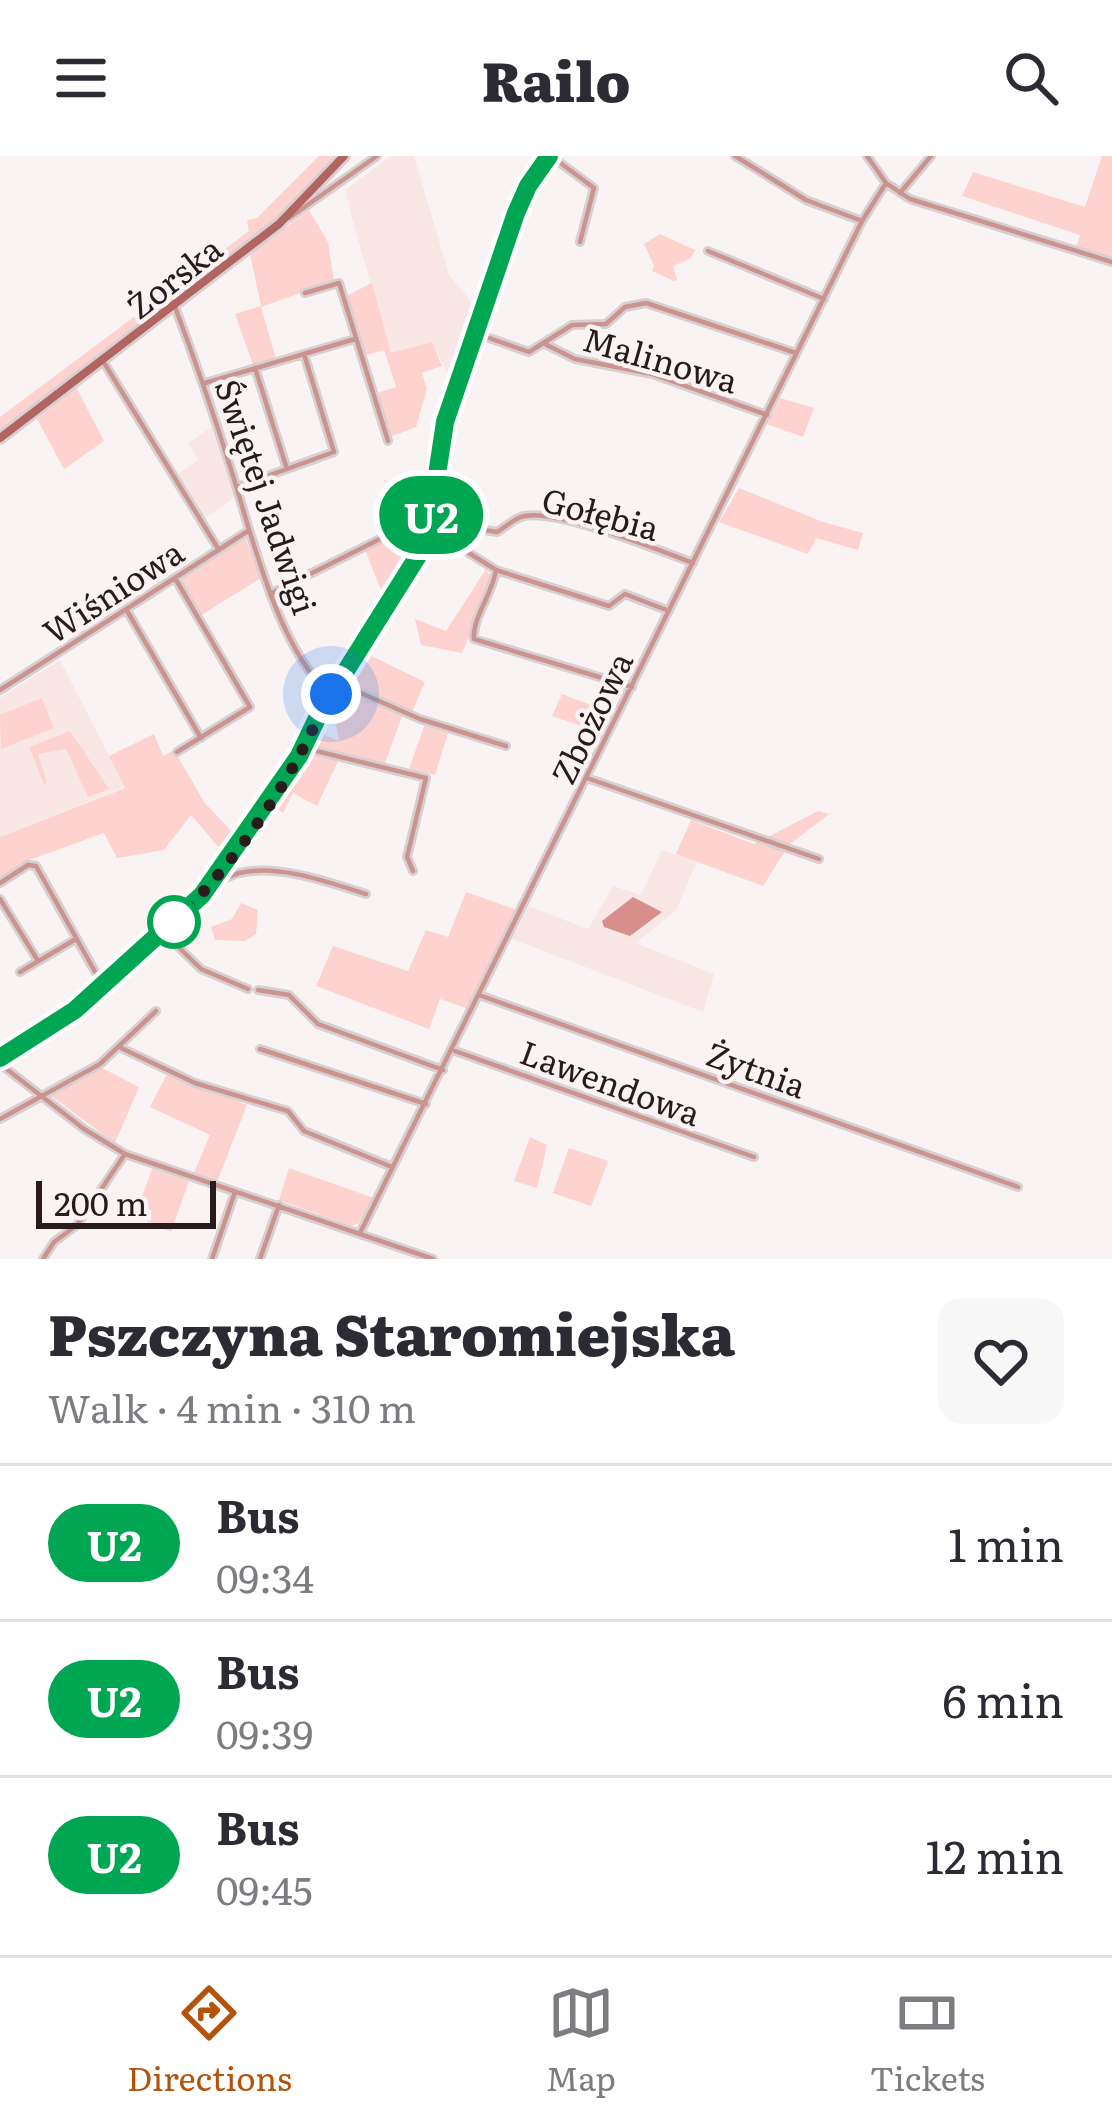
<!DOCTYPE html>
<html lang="en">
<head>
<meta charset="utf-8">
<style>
  :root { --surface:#fff; --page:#f7f7f7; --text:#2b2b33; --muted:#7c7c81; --line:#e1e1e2; --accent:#b45309 }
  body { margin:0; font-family:Literata,serif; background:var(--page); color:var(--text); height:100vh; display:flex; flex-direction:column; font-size:45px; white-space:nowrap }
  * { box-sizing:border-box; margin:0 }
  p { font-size:39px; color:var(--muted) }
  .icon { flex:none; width:66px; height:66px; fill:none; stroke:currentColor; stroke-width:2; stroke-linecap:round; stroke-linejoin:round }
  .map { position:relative; height:1103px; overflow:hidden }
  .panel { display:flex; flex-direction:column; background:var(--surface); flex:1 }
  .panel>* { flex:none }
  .badge { padding:0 24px; border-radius:39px; font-size:42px; line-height:78px }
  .scale { position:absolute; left:36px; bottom:30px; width:180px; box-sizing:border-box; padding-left:12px; border:6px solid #271b1b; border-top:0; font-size:33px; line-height:42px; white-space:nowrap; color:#271b1b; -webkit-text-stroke:9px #faf3f3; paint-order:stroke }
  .you { position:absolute; width:60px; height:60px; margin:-30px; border:9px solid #fff; border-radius:50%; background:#1a73e8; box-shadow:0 0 0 18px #1a73e833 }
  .map>.badge { position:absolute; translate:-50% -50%; box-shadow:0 0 0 6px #fff }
  .round { display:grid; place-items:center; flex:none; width:126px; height:126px; border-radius:24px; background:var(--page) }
  .headline { display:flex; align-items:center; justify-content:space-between; height:204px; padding:0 48px }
  h1 { font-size:57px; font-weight:800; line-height:90px }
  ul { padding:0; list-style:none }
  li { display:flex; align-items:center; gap:36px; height:156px; padding:0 48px; border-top:3px solid var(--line) }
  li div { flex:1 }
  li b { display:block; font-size:45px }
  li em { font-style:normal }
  li .badge { min-width:132px; font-weight:700; text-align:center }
  header { display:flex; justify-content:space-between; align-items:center; height:156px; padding:0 48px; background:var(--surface); font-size:54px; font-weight:800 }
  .menu { display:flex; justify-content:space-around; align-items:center; height:168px; border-top:3px solid var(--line); background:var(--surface); font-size:33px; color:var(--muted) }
  .menu a { display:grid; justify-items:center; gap:6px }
  .menu .on { color:var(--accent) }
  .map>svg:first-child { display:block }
</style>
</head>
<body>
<header><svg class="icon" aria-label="menu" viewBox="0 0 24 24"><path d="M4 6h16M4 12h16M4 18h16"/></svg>Railo<svg class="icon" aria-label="search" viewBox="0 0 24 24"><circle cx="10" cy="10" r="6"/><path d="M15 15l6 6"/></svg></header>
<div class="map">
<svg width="1112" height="1103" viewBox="0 0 1112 1103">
  <rect width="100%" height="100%" fill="#faf3f3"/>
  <path fill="#f9e7e6" d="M390 0H414L449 119 479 155 453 229 432 186 391 198 351 59 346 34Z
    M213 270 236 340 204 363 177 319 198 304 188 287Z
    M60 504 125 631 0 681V542Z
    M662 694 697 705 676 754 636 787 714 818 703 856 512 783 528 750 588 773 613 730 641 739Z"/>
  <path fill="#fed2cf" d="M319 0H338L275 67 0 275V261L249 75 247 64 257 62Z
    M1102 0H1112V102L1076 92 1080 79 962 40 973 16 1085 51Z
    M309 54 328 86 334 125 261 151 276 203 253 209 235 158 261 150 250 98Z
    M660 78 695 94 691 102 673 110 677 124 674 125 652 115 654 110 644 88Z
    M372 127 391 197 432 186 442 210 422 217 427 233 416 271 390 281 374 238 396 231 384 194 363 200 346 140Z
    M76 231 104 285 64 313 37 263Z
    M780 242 814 252 803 281 767 268Z
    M739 332 823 366 863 377 858 394 816 382 808 398 719 366Z
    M405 373 418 388 367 476 363 475 384 442 365 394Z
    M245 381 261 422 200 460 179 423Z
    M486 413 492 423C483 450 472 475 462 497L421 489 415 463 446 475Z
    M363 496 425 526 412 556 341 525Z
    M338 530 403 558 385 607 308 589 314 575 339 585 332 544Z
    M562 538 615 558 605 578 552 560Z
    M42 542 54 572 1 593 0 559Z
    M425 568 448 577 435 619 409 613Z
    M70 575 109 633 88 641 66 593 38 598 47 626 44 629 29 591Z
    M154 578 163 600 174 594 204 646 238 682 226 700 191 659 164 694 117 702 104 677 24 706 0 722V681L125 632 109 600Z
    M306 595 339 603 317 650 293 637 283 657 271 647Z
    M818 655 829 658 789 689 763 730 676 698 691 664 754 688Z
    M466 736 517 754 468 853 440 843 429 873 316 830 333 790 408 815 426 774 448 781Z
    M241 747 258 754 256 778 245 785 215 784 211 771 232 763Z
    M102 912 139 931 115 987 51 940Z
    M167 918 247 949 217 1026 193 1019 210 979 150 951Z
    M530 981 547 989 537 1032 514 1025Z
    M569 992 608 1005 591 1050 553 1037Z
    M289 1012 374 1042 359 1067 351 1070 279 1044Z
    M152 1013 189 1025 171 1076 135 1060Z"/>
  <path fill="#d88f8b" d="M633 741 662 756 630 780 604 771 602 765Z"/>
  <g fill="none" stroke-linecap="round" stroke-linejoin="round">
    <defs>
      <path id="street" d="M551 0 594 32 580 86
        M735 0 806 44 862 65
        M867 0 886 27 910 43 1112 106
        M900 37 931 0
        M289 62 377 0
        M708 95 824 143
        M305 137 339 127 388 285
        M175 151C195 204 213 256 230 310 251 376 277 492 330 538
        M475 177 529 196 572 169 606 168 625 151 646 147 796 197
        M545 188 575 203 652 218 767 259
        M103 205 219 394
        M255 212 286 310
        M205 227 355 183
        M237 331 334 296 304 198
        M430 365 497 376C505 371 513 364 521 361 551 350 661 395 693 407
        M444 368 469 397 496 414 609 450 625 438 669 455
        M496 414C493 437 472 462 474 483L632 531
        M175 422 250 551 177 596
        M270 438 410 368 424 385
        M126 453 201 582
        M338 527 420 563 506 590
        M0 534 248 375
        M304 592 426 622 407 701 413 715
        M587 622 819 703
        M0 727 28 709 36 710 103 830
        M211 728C221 725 229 720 239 717 279 708 328 726 366 738
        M0 743 38 805
        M163 776 201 813 248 833
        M20 816 76 783
        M258 834 289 839 318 868 443 914
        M479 839 1018 1031
        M121 892 195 927 288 955 304 975 392 1011
        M260 893 426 948
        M455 895 754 1001
        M0 908 84 973 125 998 433 1103
        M0 963 100 908 156 855
        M360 1077 862 65 886 27
        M43 1103 54 1086 77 1069 125 998
        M212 1103 235 1036
        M260 1103 279 1049"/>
      <path id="secondary" d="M0 282 279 68 344 0
        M0 902 75 854 202 739 300 600 319 556 421 395 449 256 516 57 549 0"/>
    </defs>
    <use href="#street" stroke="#d8d0d0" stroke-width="10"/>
    <use href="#secondary" stroke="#d8d0d0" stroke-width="14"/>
    <use href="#street" stroke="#cb9491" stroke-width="4.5"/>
    <use href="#secondary" stroke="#b26461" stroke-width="8"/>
  </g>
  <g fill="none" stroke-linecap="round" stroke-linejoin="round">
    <defs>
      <path id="line" d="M0 902 75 854 202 739 299 600 320 556 421 395 430 365 445 266 516 57 528 30 549 0"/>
    </defs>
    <use href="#line" stroke="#fff" stroke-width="27"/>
    <use href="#line" stroke="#00a651" stroke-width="18"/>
    <path stroke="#271b1b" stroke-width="12" stroke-dasharray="0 21.6" d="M174 766C222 720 269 657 301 596 312 577 319 557 331 538"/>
  </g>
  <circle fill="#fff" stroke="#00a651" stroke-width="6" cx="174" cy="766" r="24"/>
  <g text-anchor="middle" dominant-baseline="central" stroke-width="9" stroke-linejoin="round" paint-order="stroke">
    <g font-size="33" fill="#271b1b" stroke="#faf3f3">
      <text transform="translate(173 120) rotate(-38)">Żorska</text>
      <text transform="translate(661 202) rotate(16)">Malinowa</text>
      <text transform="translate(268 340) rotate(71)">Świętej Jadwigi</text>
      <text transform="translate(601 356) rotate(15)">Gołębia</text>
      <text transform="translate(112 434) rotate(-33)">Wiśniowa</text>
      <text transform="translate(590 561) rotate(-64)">Zbożowa</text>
      <text transform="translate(757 912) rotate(20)">Żytnia</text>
      <text transform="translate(611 925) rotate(20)">Lawendowa</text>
    </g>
  </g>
</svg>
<div class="scale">200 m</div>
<div class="you" style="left:331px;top:538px"></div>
<b class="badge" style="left:431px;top:359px;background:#00a651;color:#fff">U2</b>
</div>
<section class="panel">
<div class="headline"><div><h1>Pszczyna Staromiejska</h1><p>Walk · 4 min · 310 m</p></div><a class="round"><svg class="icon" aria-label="heart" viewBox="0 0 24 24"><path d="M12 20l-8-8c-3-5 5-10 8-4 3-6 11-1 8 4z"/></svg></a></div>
<ul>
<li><span class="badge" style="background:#00a651;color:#fff">U2</span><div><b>Bus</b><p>09:34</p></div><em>1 min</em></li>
<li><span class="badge" style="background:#00a651;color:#fff">U2</span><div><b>Bus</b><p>09:39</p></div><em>6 min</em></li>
<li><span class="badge" style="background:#00a651;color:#fff">U2</span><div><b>Bus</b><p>09:45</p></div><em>12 min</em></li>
</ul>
</section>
<nav class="menu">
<a class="on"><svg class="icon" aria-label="directions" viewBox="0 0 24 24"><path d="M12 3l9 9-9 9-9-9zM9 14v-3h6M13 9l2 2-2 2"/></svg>Directions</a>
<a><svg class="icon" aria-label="map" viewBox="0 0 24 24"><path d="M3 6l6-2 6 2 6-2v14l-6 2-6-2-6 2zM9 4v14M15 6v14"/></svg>Map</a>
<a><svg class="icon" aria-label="tickets" viewBox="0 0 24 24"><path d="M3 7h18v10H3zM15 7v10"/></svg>Tickets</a>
</nav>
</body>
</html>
